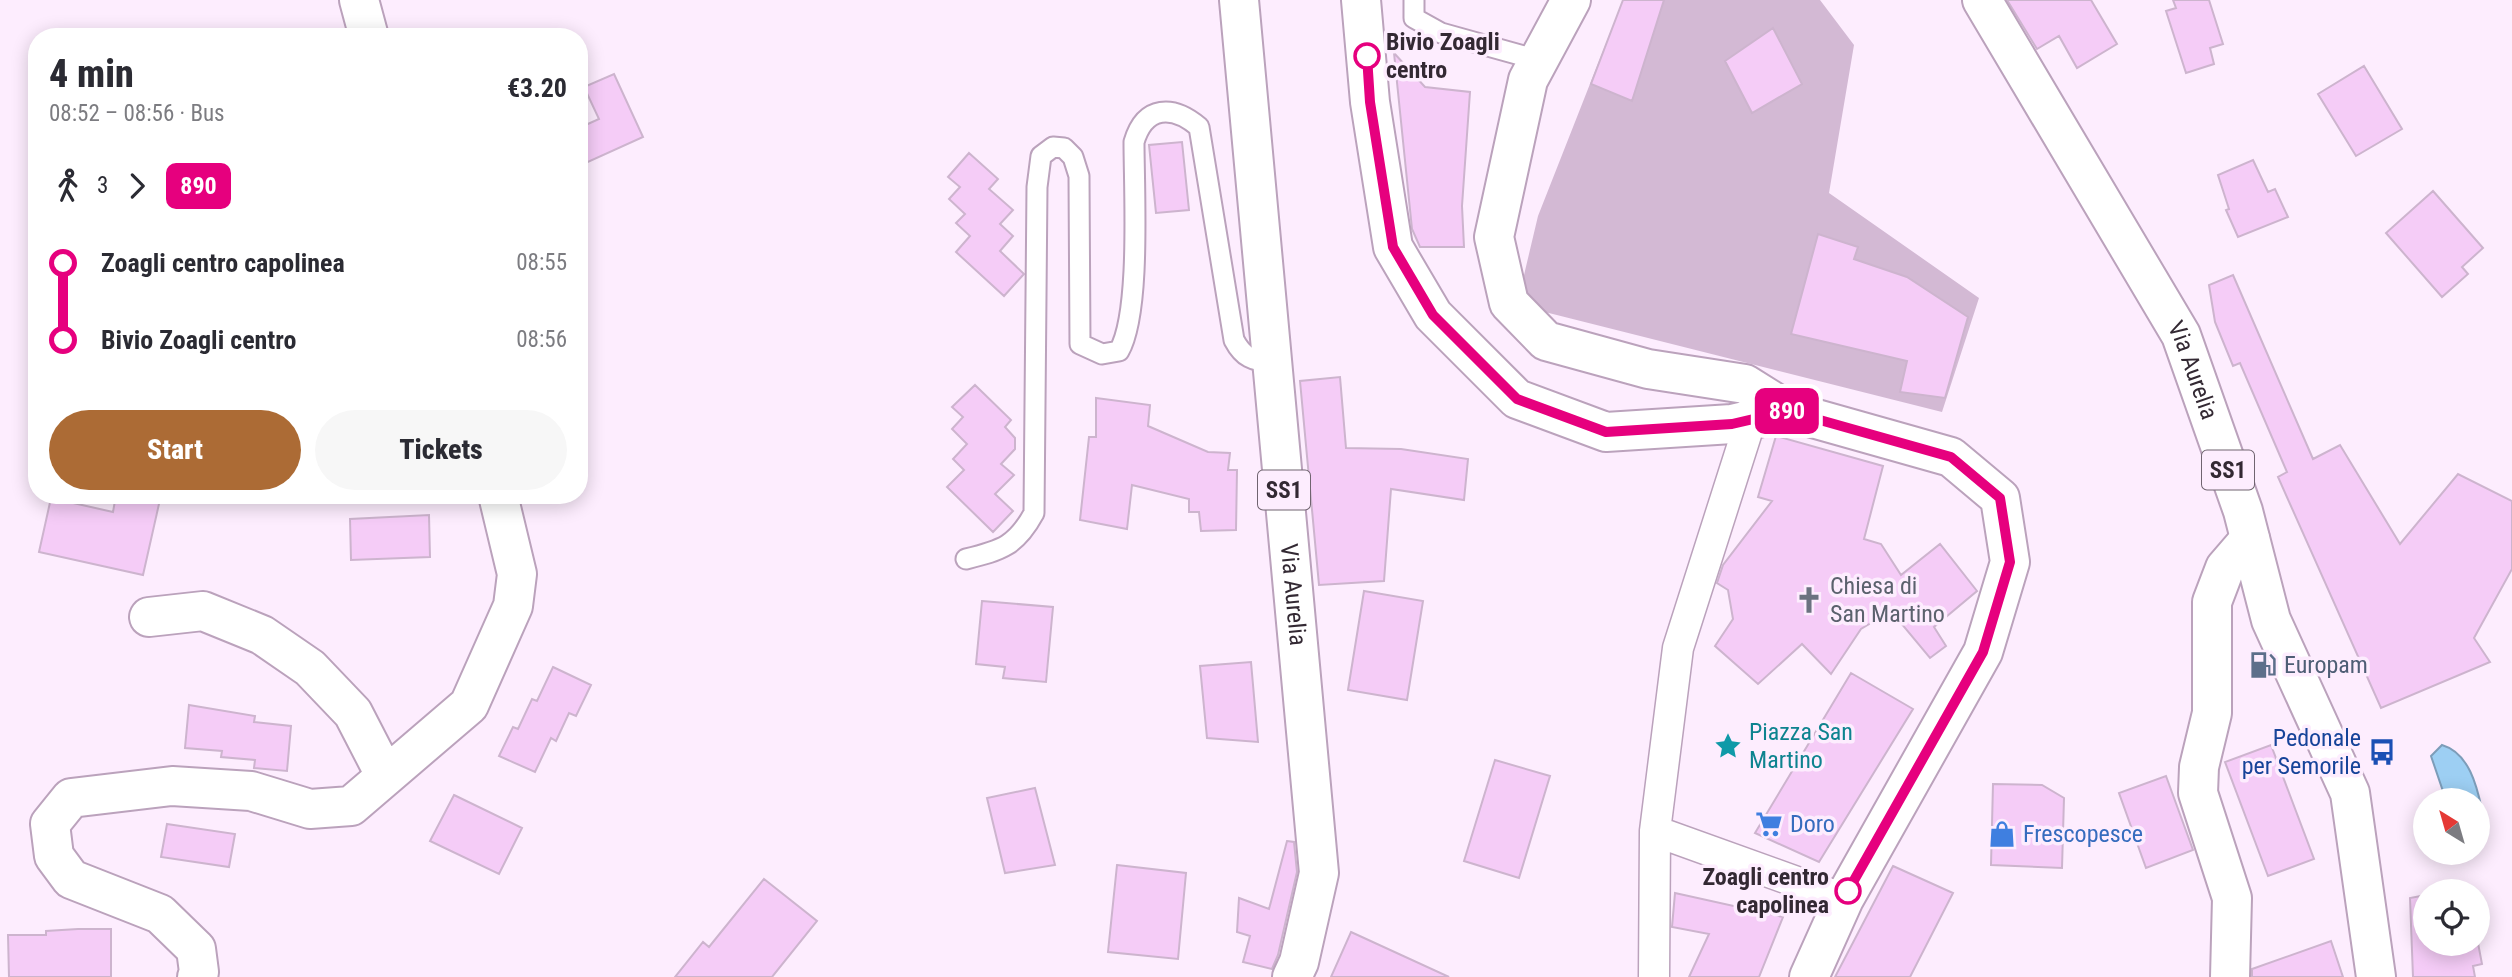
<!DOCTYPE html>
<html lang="en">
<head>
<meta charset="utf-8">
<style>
  :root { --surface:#fff; --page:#f7f7f7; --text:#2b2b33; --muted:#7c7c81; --accent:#ac6b35 }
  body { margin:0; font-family:"Roboto Condensed",sans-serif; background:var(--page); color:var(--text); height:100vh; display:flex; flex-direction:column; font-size:26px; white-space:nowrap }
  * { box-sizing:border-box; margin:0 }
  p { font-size:23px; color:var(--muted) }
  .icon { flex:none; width:38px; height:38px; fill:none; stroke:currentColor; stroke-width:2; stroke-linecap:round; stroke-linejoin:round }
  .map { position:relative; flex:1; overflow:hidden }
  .side { position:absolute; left:28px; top:28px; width:560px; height:476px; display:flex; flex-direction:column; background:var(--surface); border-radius:28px; box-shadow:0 4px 18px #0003 }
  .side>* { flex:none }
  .badge { padding:0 14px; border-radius:10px; font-size:24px; line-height:46px }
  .needle { width:46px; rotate:323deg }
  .tools { position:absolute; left:2413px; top:788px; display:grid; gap:14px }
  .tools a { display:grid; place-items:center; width:77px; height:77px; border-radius:50%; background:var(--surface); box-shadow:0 4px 18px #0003; font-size:35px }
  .map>.badge { position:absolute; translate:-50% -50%; box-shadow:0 0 0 4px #fff }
  .legs { display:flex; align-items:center; gap:10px; height:77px; padding:0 21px; font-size:23px }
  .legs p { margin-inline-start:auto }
  .summary { display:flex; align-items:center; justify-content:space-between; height:119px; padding:0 21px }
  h1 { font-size:38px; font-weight:800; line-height:52px }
  .cta { display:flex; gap:14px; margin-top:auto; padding:14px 21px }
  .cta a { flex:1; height:80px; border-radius:42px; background:var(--accent); color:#fff; font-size:28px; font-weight:800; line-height:80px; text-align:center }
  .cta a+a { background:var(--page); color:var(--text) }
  ul { padding:0 21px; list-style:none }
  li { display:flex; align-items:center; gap:24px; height:77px; font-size:26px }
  li i { display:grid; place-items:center; width:10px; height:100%; margin:0 9px; background:currentColor }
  li i::after { content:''; width:18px; height:18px; margin:-9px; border:5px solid; border-radius:50%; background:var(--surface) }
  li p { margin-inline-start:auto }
  li:first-child i { background:linear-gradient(#0000 50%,currentColor 0) }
  li:last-child i { background:linear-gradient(currentColor 50%,#0000 0) }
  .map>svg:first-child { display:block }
</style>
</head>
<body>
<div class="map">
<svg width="2512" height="977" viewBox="0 0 2512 977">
  <rect width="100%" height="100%" fill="#fdedfe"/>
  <path fill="#d3b9d4" d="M1623 0H1820L1854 45 1829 193 1979 298 1942 412 1533 309 1520 292 1538 216Z"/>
  <path fill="#9dcff3" stroke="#7d9db9" stroke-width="2" d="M2442 745C2469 753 2477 786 2482 810L2478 818V800H2446L2431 756Z"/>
  <path fill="#f5ccf7" stroke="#cdb4ce" stroke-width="2" d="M1623 0H1664L1632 101 1591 84Z
    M2007 0H2091L2117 44 2077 68 2059 36 2037 49Z
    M2173 0H2209L2223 44 2210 48 2214 64 2186 73 2166 11 2176 8Z
    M1773 28 1802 84 1752 113 1725 61Z
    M1394 53 1425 87 1470 92 1462 206 1464 247H1420L1412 229Z
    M2364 66 2402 129 2356 156 2318 94Z
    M614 74 643 137 579 166V128L599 119 584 87Z
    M1182 142 1189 210 1156 213 1149 145Z
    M969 153 998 179 989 189 1013 210 1000 224 1013 236 1000 251 1024 274 1004 296 956 252 970 236 956 223 965 214 949 199 960 187 948 177Z
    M2253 160 2268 192 2275 189 2288 217 2238 237 2226 210 2229 209 2218 175Z
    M2433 191 2483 248 2462 267 2468 274 2442 297 2386 233Z
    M1818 234 1858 247 1854 259 1907 277 1968 317 1945 398 1900 392 1907 361 1791 334Z
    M2233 275 2313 459 2340 445 2400 544 2458 474 2512 501V569L2474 638 2490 662 2381 708 2278 477 2287 472 2240 363 2233 366 2215 322 2209 285Z
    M1340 377 1346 448 1401 449 1468 459 1464 500 1391 489 1384 581 1319 585 1300 381Z
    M975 385 1011 420 1005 427 1015 438V449L1001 464 1014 475 995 494 1013 511 993 532 947 487 964 470 953 459 967 444 952 429 963 417 952 407Z
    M1096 398 1150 405 1148 426 1208 452 1230 453 1228 470H1237L1236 530 1201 531 1199 512H1189V499L1132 485 1127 529 1080 520 1089 437H1096Z
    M1776 436 1883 466 1864 539 1881 544 1901 575 1940 544 1977 591 1934 627 1946 646 1930 658 1891 611 1861 629 1831 674 1802 644 1758 684 1715 646 1733 619 1728 590 1717 583 1723 565 1772 501 1758 497Z
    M116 495H161L143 575 39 552 51 498 113 512Z
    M429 515 430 557 351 560 350 519Z
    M1364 591 1423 601 1407 700 1348 690Z
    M982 601 1053 607 1046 682 1003 678 1005 667 976 664Z
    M1251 662 1258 742 1207 738 1200 666Z
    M553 667 591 685 576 716 569 713 556 741 551 738 535 772 499 756 513 727 518 729 532 699 537 701Z
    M1851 673 1913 709 1819 862 1755 833Z
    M189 705 255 716 254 722 291 726 287 771 254 768 255 760 221 757 222 751 185 748Z
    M2271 745 2314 859 2268 876 2225 762Z
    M1495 760 1550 776 1519 878 1464 861Z
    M2166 776 2193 850 2146 868 2119 793Z
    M1993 784 2042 785 2064 798 2062 868 1991 865Z
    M1035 788 1055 865 1005 873 987 798Z
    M454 795 522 828 499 874 430 841Z
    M167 824 235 834 229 867 161 857Z
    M1287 841 1294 842 1297 872 1278 955 1272 969 1243 962 1250 936 1237 932 1239 898 1269 909Z
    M1117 865 1186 873 1178 959 1108 952Z
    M1893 866 1953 893 1910 977H1835Z
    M764 879 817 921 772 977H675L703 942 709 947Z
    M1675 893 1783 917 1759 977H1689L1709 934 1672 927Z
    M2426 895V943H2478L2482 964 2473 966 2475 977H2413L2410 898Z
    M78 929H111V977H9L8 935H46V931Z
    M1351 932 1449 977H1331Z
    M2331 941 2343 977H2252V969Z"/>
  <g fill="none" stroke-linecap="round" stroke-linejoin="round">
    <defs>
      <path id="service" d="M1414 0V18L1441 33 1538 60
        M966 559C1002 550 1016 546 1034 513L1037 187 1041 156 1053 147 1064 148 1073 157 1079 176 1080 344 1102 354 1119 351C1141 313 1134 191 1134 142 1145 105 1173 105 1199 127L1234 340C1243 357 1253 362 1272 361"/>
      <path id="pedestrian" d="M1655 831 1844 899
        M1654 977 1655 831 1678 648 1751 419"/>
      <path id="minor" d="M359 0 369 37
        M1361 0 1370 102 1393 247 1433 315 1517 399 1606 432 1732 424 1788 411
        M1571 0 1528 80 1494 237 1509 303 1546 341 1648 369 1745 384 1788 411 1951 457 2000 498 2010 562 1983 652 1844 899 1809 977
        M149 617 203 611 262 635 310 668 353 713 385 775
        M197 977 199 972 196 949 160 914 71 879 54 856 50 824 71 798 172 786 251 791 310 809 351 806 469 705 513 606 517 574 498 495
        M2230 977 2232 898 2198 793 2199 767 2212 713V602L2225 568 2250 539"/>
      <g id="primary">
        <path id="s1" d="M1239 0 1319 873 1299 962 1292 977"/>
        <path id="s2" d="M1982 0 2181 335 2243 511 2271 620 2350 793 2376 977"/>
      </g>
    </defs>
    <use href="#service" stroke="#bba2bc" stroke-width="23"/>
    <use href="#pedestrian" stroke="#bba2bc" stroke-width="33"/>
    <use href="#minor" stroke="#bba2bc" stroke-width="42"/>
    <use href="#primary" stroke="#bba2bc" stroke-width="42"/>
    <use href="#service" stroke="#fff" stroke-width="19"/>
    <use href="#pedestrian" stroke="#fff" stroke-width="30"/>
    <use href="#minor" stroke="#fff" stroke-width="38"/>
    <use href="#primary" stroke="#fff" stroke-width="38"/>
  </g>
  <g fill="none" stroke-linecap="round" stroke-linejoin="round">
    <defs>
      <path id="line-1" d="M1367 56 1370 102 1393 247 1433 315 1517 399 1606 432 1732 424 1788 411 1951 457 2000 498 2010 562 1983 652 1848 891"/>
    </defs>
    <use href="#line-1" stroke="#fff" stroke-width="16"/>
    <use href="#line-1" stroke="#e6007e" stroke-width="10"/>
  </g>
  <defs>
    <symbol id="church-bare" viewBox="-9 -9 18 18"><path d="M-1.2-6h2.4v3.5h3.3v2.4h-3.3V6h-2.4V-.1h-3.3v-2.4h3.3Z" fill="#6b7280" stroke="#fdedfe" stroke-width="2.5" paint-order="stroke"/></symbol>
    <symbol id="fuel-bare" viewBox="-9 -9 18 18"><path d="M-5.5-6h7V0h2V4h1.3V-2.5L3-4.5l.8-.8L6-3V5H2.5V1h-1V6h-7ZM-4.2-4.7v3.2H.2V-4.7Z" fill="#5c6f8a" stroke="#fdedfe" stroke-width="2.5" paint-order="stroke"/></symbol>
    <symbol id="sight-bare" viewBox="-9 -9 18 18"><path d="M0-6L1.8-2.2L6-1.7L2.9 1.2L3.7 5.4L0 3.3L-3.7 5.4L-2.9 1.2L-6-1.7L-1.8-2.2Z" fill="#0f9aa8" stroke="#fdedfe" stroke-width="2.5" paint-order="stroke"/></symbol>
    <symbol id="bus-bare" viewBox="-9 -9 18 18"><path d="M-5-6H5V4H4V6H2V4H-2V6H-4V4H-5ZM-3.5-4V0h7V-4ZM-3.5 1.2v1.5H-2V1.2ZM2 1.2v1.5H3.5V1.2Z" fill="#1a4fb4" stroke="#fdedfe" stroke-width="2.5" paint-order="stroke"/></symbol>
    <symbol id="supermarket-bare" viewBox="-9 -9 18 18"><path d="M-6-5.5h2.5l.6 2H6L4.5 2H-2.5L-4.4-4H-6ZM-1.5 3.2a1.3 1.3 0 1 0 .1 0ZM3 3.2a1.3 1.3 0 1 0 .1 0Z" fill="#3f7fe0" stroke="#fdedfe" stroke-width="2.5" paint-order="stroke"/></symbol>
    <symbol id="shop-bare" viewBox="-9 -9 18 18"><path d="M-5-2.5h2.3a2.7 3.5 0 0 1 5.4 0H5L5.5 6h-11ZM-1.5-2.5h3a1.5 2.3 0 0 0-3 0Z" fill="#3f7fe0" stroke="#fdedfe" stroke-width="2.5" paint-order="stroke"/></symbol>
  </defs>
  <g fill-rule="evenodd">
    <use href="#church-bare" x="1790" y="581" width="38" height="38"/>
    <use href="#fuel-bare" x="2244" y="646" width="38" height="38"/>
    <use href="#sight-bare" x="1709" y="727" width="38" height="38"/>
    <use href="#bus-bare" x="2363" y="733" width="38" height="38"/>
    <use href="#supermarket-bare" x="1750" y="805" width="38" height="38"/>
    <use href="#shop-bare" x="1983" y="815" width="38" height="38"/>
  </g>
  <g fill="#fff" stroke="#e6007e" stroke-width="3.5">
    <circle cx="1367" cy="56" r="12"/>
    <circle cx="1848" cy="891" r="12"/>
  </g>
  <g text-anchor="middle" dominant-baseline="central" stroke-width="7" stroke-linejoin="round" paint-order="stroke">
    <g fill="#fdedfe" stroke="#706470" stroke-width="2">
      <rect x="2202" y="450.5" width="52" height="39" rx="5"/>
      <rect x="1258" y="470.5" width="52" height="39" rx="5"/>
    </g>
    <g font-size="23" font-weight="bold" fill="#332933">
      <text x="2228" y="470">SS1</text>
      <text x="1284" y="490">SS1</text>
    </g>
    <g font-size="24" font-weight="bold" fill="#332933" stroke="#fdedfe" text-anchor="start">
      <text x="1386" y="42">Bivio Zoagli<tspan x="1386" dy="28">centro</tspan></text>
      <text x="1829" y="877" text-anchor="end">Zoagli centro<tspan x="1829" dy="28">capolinea</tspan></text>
    </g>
    <g font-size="24" fill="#332933" stroke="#fdedfe">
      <text stroke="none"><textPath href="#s2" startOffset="427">Via Aurelia</textPath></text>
      <text stroke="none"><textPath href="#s1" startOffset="597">Via Aurelia</textPath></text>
    </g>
    <g font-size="24" fill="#5b616d" stroke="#fdedfe" text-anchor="start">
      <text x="1830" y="586">Chiesa di<tspan x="1830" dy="28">San Martino</tspan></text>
    </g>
    <g font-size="24" fill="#4e5e75" stroke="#fdedfe" text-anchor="start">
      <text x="2284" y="665">Europam</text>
    </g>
    <g font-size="24" fill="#0d838f" stroke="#fdedfe" text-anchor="start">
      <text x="1749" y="732">Piazza San<tspan x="1749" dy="28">Martino</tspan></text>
    </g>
    <g font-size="24" fill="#164399" stroke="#fdedfe" text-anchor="end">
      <text x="2361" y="738">Pedonale<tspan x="2361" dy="28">per Semorile</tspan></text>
    </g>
    <g font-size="24" fill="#366cbe" stroke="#fdedfe" text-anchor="start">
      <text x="1790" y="824">Doro</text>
      <text x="2023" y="834">Frescopesce</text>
    </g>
  </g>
</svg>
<div class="tools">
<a><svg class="needle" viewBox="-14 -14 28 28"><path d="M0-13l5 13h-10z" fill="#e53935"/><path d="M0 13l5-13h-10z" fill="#7c7c81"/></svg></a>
<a><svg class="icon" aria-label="locate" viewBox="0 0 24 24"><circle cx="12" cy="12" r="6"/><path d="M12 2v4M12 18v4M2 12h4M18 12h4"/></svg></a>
</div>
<b class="badge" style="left:1787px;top:411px;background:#e6007e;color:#fff">890</b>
<section class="side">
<div class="summary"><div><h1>4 min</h1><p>08:52 – 08:56 · Bus</p></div><b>€3.20</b></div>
<div class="legs"><svg class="icon" aria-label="walk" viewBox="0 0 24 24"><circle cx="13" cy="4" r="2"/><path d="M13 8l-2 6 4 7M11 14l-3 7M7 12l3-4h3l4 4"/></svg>3<svg class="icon" aria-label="forward" viewBox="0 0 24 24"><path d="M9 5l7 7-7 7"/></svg><b class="badge" style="background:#e6007e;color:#fff">890</b></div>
<ul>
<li><i style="color:#e6007e"></i><b>Zoagli centro capolinea</b><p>08:55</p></li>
<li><i style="color:#e6007e"></i><b>Bivio Zoagli centro</b><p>08:56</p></li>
</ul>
<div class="cta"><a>Start</a><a>Tickets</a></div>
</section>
</div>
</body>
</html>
